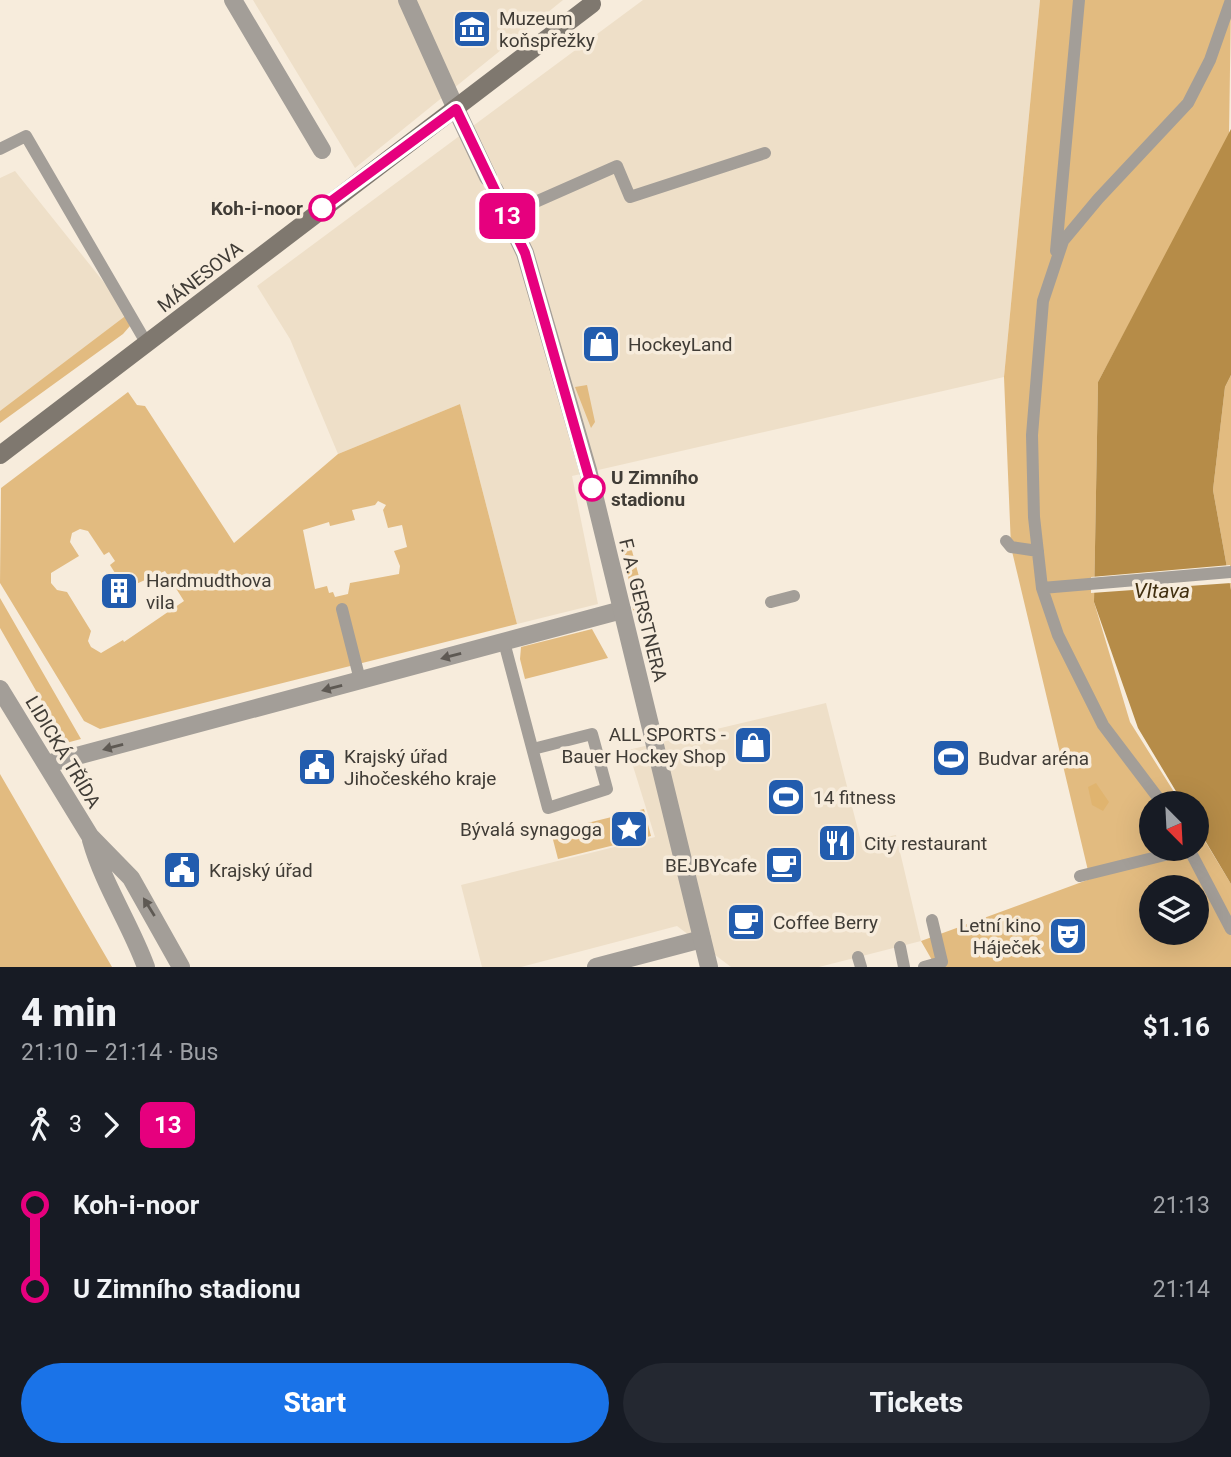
<!DOCTYPE html>
<html lang="en">
<head>
<meta charset="utf-8">
<style>
  :root { --surface:#171b24; --page:#242831; --text:#f1f3f6; --muted:#9ea1a6; --accent:#1a73e8 }
  body { margin:0; font-family:Roboto,sans-serif; background:var(--page); color:var(--text); height:100vh; display:flex; flex-direction:column; font-size:26px; white-space:nowrap }
  * { box-sizing:border-box; margin:0 }
  p { font-size:23px; color:var(--muted) }
  .icon { flex:none; width:38px; height:38px; fill:none; stroke:currentColor; stroke-width:2; stroke-linecap:round; stroke-linejoin:round }
  .map { position:relative; height:967px; overflow:hidden }
  .sheet { display:flex; flex-direction:column; background:var(--surface); flex:1 }
  .sheet>* { flex:none }
  .badge { padding:0 14px; border-radius:10px; font-size:24px; line-height:46px }
  .needle { width:46px; rotate:156deg }
  .fabs { position:absolute; left:1139px; top:791px; display:grid; gap:14px }
  .fabs a { display:grid; place-items:center; width:70px; height:70px; border-radius:50%; background:var(--surface); box-shadow:0 7px 28px #0002; font-size:35px }
  .map>.badge { position:absolute; translate:-50% -50%; box-shadow:0 0 0 4px #fff }
  .legs { display:flex; align-items:center; gap:10px; height:77px; padding:0 21px; font-size:23px }
  .legs p { margin-inline-start:auto }
  .summary { display:flex; align-items:center; justify-content:space-between; height:119px; padding:0 21px }
  h1 { font-size:38px; font-weight:800; line-height:52px }
  .button { display:flex; gap:14px; margin-top:auto; padding:14px 21px }
  .button a { flex:1; height:80px; border-radius:42px; background:var(--accent); color:#fff; font-size:28px; font-weight:800; line-height:80px; text-align:center }
  .button a+a { background:var(--page); color:var(--text) }
  ul { padding:0 21px; list-style:none }
  li { display:flex; align-items:center; gap:24px; height:84px; font-size:26px }
  li i { display:grid; place-items:center; width:10px; height:100%; margin:0 9px; background:currentColor }
  li i::after { content:''; width:18px; height:18px; margin:-9px; border:5px solid; border-radius:50%; background:var(--surface) }
  li p { margin-inline-start:auto }
  li:first-child i { background:linear-gradient(#0000 50%,currentColor 0) }
  li:last-child i { background:linear-gradient(currentColor 50%,#0000 0) }
  .map>svg:first-child { display:block }
</style>
</head>
<body>
<div class="map">
<svg width="1231" height="967" viewBox="0 0 1231 967">
  <rect width="100%" height="100%" fill="#f7ecdc"/>
  <path fill="#eedfc8" d="M253 0H563L355 168Z
    M643 0H1040L1004 377 572 476 598 604 517 624 460 404 338 454 290 339 257 286Z
    M15 171 122 305 127 326 0 420V178Z
    M826 703 861 842 896 835 921 941 819 967H731L677 926 521 967H482L461 885 655 837 628 750Z"/>
  <path fill="#e2bb80" fill-rule="evenodd" d="M1040 0H1231L1229 137 1098 382 1094 602 1130 722 1181 803H1152V849H1197V828L1231 884V967H936L921 941 1090 879 1011 547 1004 377ZM1152 887H1197V933H1152Z
    M128 314 130 326 123 334 0 423V411Z
    M1231 375V590L1213 490 1225 387Z
    M587 385 595 422 591 428 575 387Z
    M128 392 137 405 145 406 234 543 338 454 460 404 517 624 100 729 84 721 0 583 1 488ZM378 501 386 505 383 510 388 528 402 525 407 547 394 551 400 566 399 574 350 583 348 594 335 597 333 592 329 593 327 586 315 589 303 530 329 522 330 526 355 520 352 510 375 505ZM80 529 88 531 104 555 109 552 115 561 110 565 125 589 165 571 184 601 124 642 123 640 101 653 91 647 88 641 91 631 67 592 57 590 51 583V573L79 556 70 542 72 533Z
    M631 547 651 621 638 617 633 610 624 549Z
    M0 598 81 739 66 743 0 628Z
    M592 629 608 658 525 679 520 659 521 647Z
    M0 774 112 967H0Z
    M644 809 651 836 558 859 551 832Z"/>
  <path fill="#e0b46f" d="M1096 783 1109 802 1103 811 1092 805 1088 787Z"/>
  <path fill="#b68c48" d="M1231 129V375L1225 387 1213 490 1231 590V884L1197 827V803H1183L1138 728 1094 602 1098 382Z"/>
  <path fill="#f7ecdc" d="M1230 565 1231 583 1091 593V577Z"/>
  <g fill="none" stroke-linecap="round" stroke-linejoin="round">
    <path stroke="#a39e98" stroke-width="12" d="M0 149 26 136 147 344
      M506 215 617 166 630 197 765 153
      M1056 251 1079 0
      M1006 541 1011 547 1038 551
      M1042 588 1231 572
      M771 602 794 596
      M342 609 360 680
      M504 642 548 808 607 789 592 734 533 749
      M1162 803 1103 725 1058 635 1042 588 1034 517 1032 435 1043 301 1063 241 1098 199 1188 103 1210 60 1231 0
      M1080 876 1189 849 1231 929
      M900 947 904 967
      M858 957 861 967
      M924 967 942 962 932 920"/>
    <path stroke="#a39e98" stroke-width="18" d="M233 0 322 150
      M407 0 456 109
      M47 764 622 610
      M596 967 702 939"/>
    <path stroke="#a39e98" stroke-width="18" d="M456 109 488 177
      M494 189 525 253 588 470 709 967
      M0 689 90 836 131 878 181 967
      M91 840C104 886 130 923 146 967"/>
    <path stroke="#7f786f" stroke-width="18" d="M0 455 592 4"/>
  </g>
  <defs><path id="oneway-solid" d="M-6-.8H1V-3.2L6.5 0L1 3.2V.8H-6Z" transform="scale(1.75)"/></defs>
  <g fill="#5e5953">
    <use href="#oneway-solid" transform="translate(451 656) rotate(165)"/>
    <use href="#oneway-solid" transform="translate(332 688) rotate(165)"/>
    <use href="#oneway-solid" transform="translate(113 747) rotate(165)"/>
    <use href="#oneway-solid" transform="translate(149 907) rotate(-122)"/>
  </g>
  <g fill="none" stroke-linecap="round" stroke-linejoin="round">
    <defs>
      <path id="line-1" d="M322 208 456 109 525 253 592 488"/>
    </defs>
    <use href="#line-1" stroke="#fff" stroke-width="16"/>
    <use href="#line-1" stroke="#e6007e" stroke-width="10"/>
  </g>
  <defs>
    <symbol id="museum-square" viewBox="-11 -11 22 22"><rect x="-9" y="-9" width="18" height="18" rx="4" fill="#225cae" stroke="#f7ecdc"/><path d="M0-6L6-3V-2H-6V-3ZM-5-1h2V3h-2ZM-1-1h2V3h-2ZM3-1h2V3H3ZM-6 4H6V6H-6Z" fill="#fff"/></symbol>
    <symbol id="shop-square" viewBox="-11 -11 22 22"><rect x="-9" y="-9" width="18" height="18" rx="4" fill="#225cae" stroke="#f7ecdc"/><path d="M-5-2.5h2.3a2.7 3.5 0 0 1 5.4 0H5L5.5 6h-11ZM-1.5-2.5h3a1.5 2.3 0 0 0-3 0Z" fill="#fff"/></symbol>
    <symbol id="building-square" viewBox="-11 -11 22 22"><rect x="-9" y="-9" width="18" height="18" rx="4" fill="#225cae" stroke="#f7ecdc"/><path d="M-4-6H4V6H1V3H-1V6H-4ZM-2.5-4.3h1.7v1.8h-1.7ZM.8-4.3h1.7v1.8H.8ZM-2.5-1h1.7V.8h-1.7ZM.8-1h1.7V.8H.8Z" fill="#fff"/></symbol>
    <symbol id="stadium-square" viewBox="-11 -11 22 22"><rect x="-9" y="-9" width="18" height="18" rx="4" fill="#225cae" stroke="#f7ecdc"/><path d="M0-5a6.5 5 0 1 0 0 10a6.5 5 0 1 0 0-10ZM-3.5-1.8h7v3.6h-7Z" fill="#fff"/></symbol>
    <symbol id="civic-square" viewBox="-11 -11 22 22"><rect x="-9" y="-9" width="18" height="18" rx="4" fill="#225cae" stroke="#f7ecdc"/><path d="M-.6-6.5H3V-4.5H.6V-3L4-1V1h2V6H-6V1h2V-1L-.6-3ZM-1.2 2.5V6h2.4V2.5Z" fill="#fff"/></symbol>
    <symbol id="sight-square" viewBox="-11 -11 22 22"><rect x="-9" y="-9" width="18" height="18" rx="4" fill="#225cae" stroke="#f7ecdc"/><path d="M0-6L1.8-2.2L6-1.7L2.9 1.2L3.7 5.4L0 3.3L-3.7 5.4L-2.9 1.2L-6-1.7L-1.8-2.2Z" fill="#fff"/></symbol>
    <symbol id="restaurant-square" viewBox="-11 -11 22 22"><rect x="-9" y="-9" width="18" height="18" rx="4" fill="#225cae" stroke="#f7ecdc"/><path d="M-5-6h1v4h1v-4h1v4h1v-4h1v5L-1.5 .5V6h-2V.5L-5-1ZM5-6V6H3V1.5H1.5Q1.5-4 5-6Z" fill="#fff"/></symbol>
    <symbol id="cafe-square" viewBox="-11 -11 22 22"><rect x="-9" y="-9" width="18" height="18" rx="4" fill="#225cae" stroke="#f7ecdc"/><path d="M-5.5-4.5H6V0H3Q3 3.5 0 3.5H-2.5Q-5.5 3.5-5.5 0ZM3-3.2v2h1.7v-2ZM-6 4.5H4V6H-6Z" fill="#fff"/></symbol>
    <symbol id="theatre-square" viewBox="-11 -11 22 22"><rect x="-9" y="-9" width="18" height="18" rx="4" fill="#225cae" stroke="#f7ecdc"/><path d="M-5-5.5Q0-4 5-5.5V0Q5 5 0 6Q-5 5-5 0ZM-3.3-2.5H-1v1.5H-3.3ZM1-2.5H3.3v1.5H1ZM-2.8 1Q0 5.5 2.8 1Z" fill="#fff"/></symbol>
  </defs>
  <g fill-rule="evenodd">
    <use href="#museum-square" x="450" y="7" width="44" height="44"/>
    <use href="#shop-square" x="579" y="322" width="44" height="44"/>
    <use href="#building-square" x="97" y="569" width="44" height="44"/>
    <use href="#shop-square" x="731" y="723" width="44" height="44"/>
    <use href="#stadium-square" x="929" y="736" width="44" height="44"/>
    <use href="#civic-square" x="295" y="745" width="44" height="44"/>
    <use href="#stadium-square" x="764" y="775" width="44" height="44"/>
    <use href="#sight-square" x="607" y="807" width="44" height="44"/>
    <use href="#restaurant-square" x="815" y="821" width="44" height="44"/>
    <use href="#cafe-square" x="762" y="843" width="44" height="44"/>
    <use href="#civic-square" x="160" y="848" width="44" height="44"/>
    <use href="#cafe-square" x="724" y="900" width="44" height="44"/>
    <use href="#theatre-square" x="1046" y="914" width="44" height="44"/>
  </g>
  <g fill="#fff" stroke="#e6007e" stroke-width="3.5">
    <circle cx="322" cy="208" r="12"/>
    <circle cx="592" cy="488" r="12"/>
  </g>
  <g text-anchor="middle" dominant-baseline="central" stroke-width="7" stroke-linejoin="round" paint-order="stroke">
    <g font-size="19" fill="#403c36" stroke="#f7ecdc" text-anchor="start">
      <text x="499" y="18">Muzeum<tspan x="499" dy="22">koňspřežky</tspan></text>
      <text x="628" y="344">HockeyLand</text>
      <text x="146" y="580">Hardmudthova<tspan x="146" dy="22">vila</tspan></text>
      <text x="726" y="734" text-anchor="end">ALL SPORTS -<tspan x="726" dy="22">Bauer Hockey Shop</tspan></text>
      <text x="344" y="756">Krajský úřad<tspan x="344" dy="22">Jihočeského kraje</tspan></text>
      <text x="978" y="758">Budvar aréna</text>
      <text x="813" y="797">14 fitness</text>
      <text x="602" y="829" text-anchor="end">Bývalá synagoga</text>
      <text x="864" y="843">City restaurant</text>
      <text x="757" y="865" text-anchor="end">BEJBYcafe</text>
      <text x="209" y="870">Krajský úřad</text>
      <text x="773" y="922">Coffee Berry</text>
      <text x="1041" y="925" text-anchor="end">Letní kino<tspan x="1041" dy="22">Háječek</tspan></text>
    </g>
    <g font-size="19" font-weight="bold" fill="#403c36" stroke="#f7ecdc" text-anchor="end">
      <text x="303" y="208">Koh-i-noor</text>
      <text x="611" y="477" text-anchor="start">U Zimního<tspan x="611" dy="22">stadionu</tspan></text>
    </g>
    <g font-size="19" fill="#403c36" stroke="#f7ecdc">
      <text transform="translate(200 277) rotate(-38)">MÁNESOVA</text>
      <text transform="translate(643 610) rotate(76)">F. A. GERSTNERA</text>
      <text transform="translate(63 752) rotate(59)">LIDICKÁ TŘÍDA</text>
    </g>
    <g font-size="21" font-style="italic" fill="#423011" stroke="#f7ecdc">
      <text x="1162" y="591">Vltava</text>
    </g>
  </g>
</svg>
<div class="fabs">
<a><svg class="needle" viewBox="-14 -14 28 28"><path d="M0-13l5 13h-10z" fill="#e53935"/><path d="M0 13l5-13h-10z" fill="#9ea1a6"/></svg></a>
<a><svg class="icon" aria-label="layers" viewBox="0 0 24 24"><path d="M12 4l9 5-9 5-9-5zM3 14l9 5 9-5"/></svg></a>
</div>
<b class="badge" style="left:507px;top:216px;background:#e6007e;color:#fff">13</b>
</div>
<section class="sheet">
<div class="summary"><div><h1>4 min</h1><p>21:10 – 21:14 · Bus</p></div><b>$1.16</b></div>
<div class="legs"><svg class="icon" aria-label="walk" viewBox="0 0 24 24"><circle cx="13" cy="4" r="2"/><path d="M13 8l-2 6 4 7M11 14l-3 7M7 12l3-4h3l4 4"/></svg>3<svg class="icon" aria-label="forward" viewBox="0 0 24 24"><path d="M9 5l7 7-7 7"/></svg><b class="badge" style="background:#e6007e;color:#fff">13</b></div>
<ul>
<li><i style="color:#e6007e"></i><b>Koh-i-noor</b><p>21:13</p></li>
<li><i style="color:#e6007e"></i><b>U Zimního stadionu</b><p>21:14</p></li>
</ul>
<div class="button"><a>Start</a><a>Tickets</a></div>
</section>
</body>
</html>
